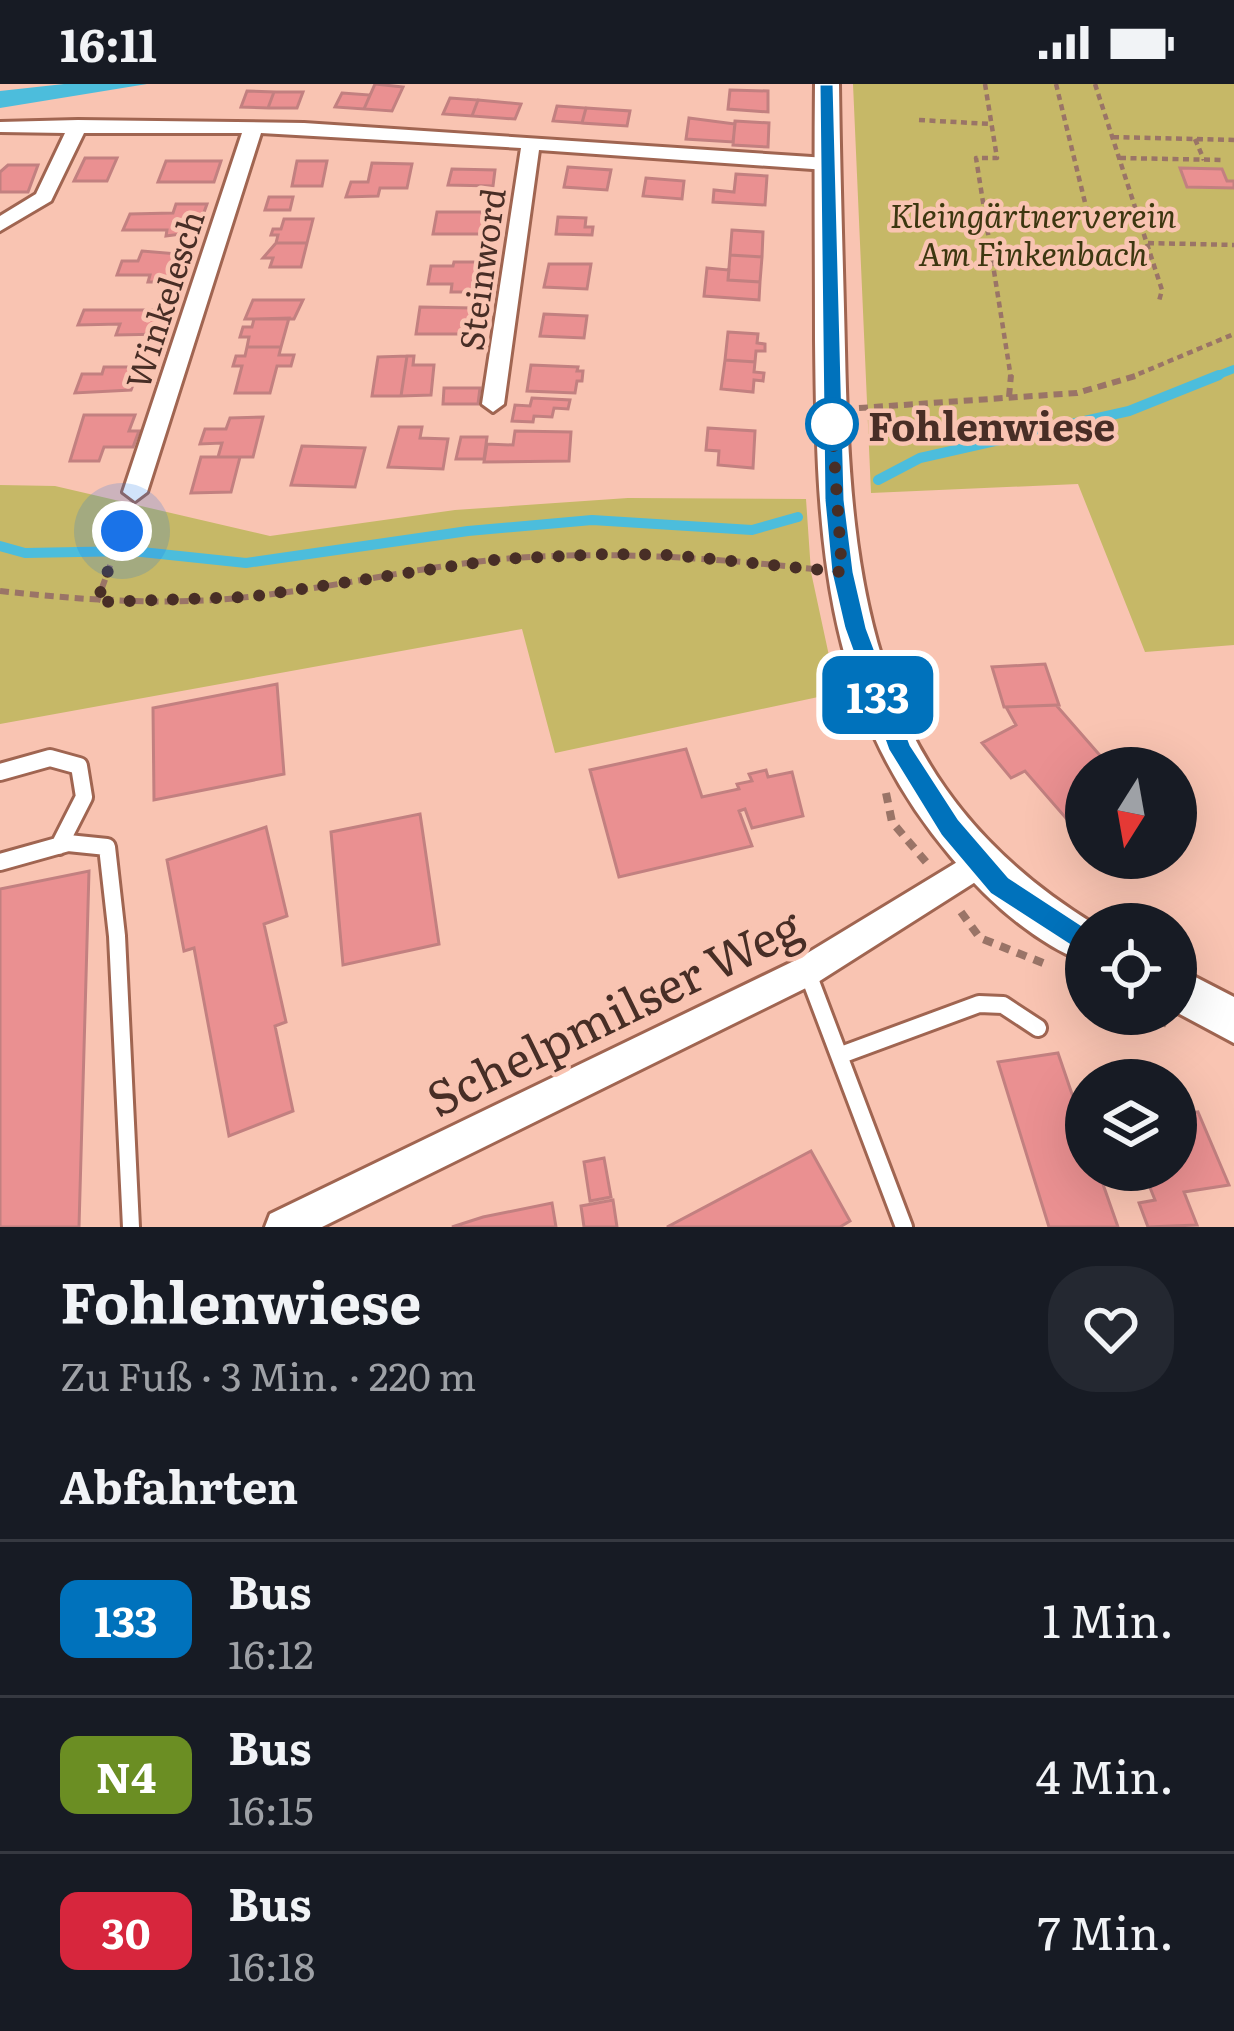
<!DOCTYPE html>
<html lang="de">
<head>
<meta charset="utf-8">
<style>
  :root { --surface:#171b24; --page:#242831; --text:#f1f3f6; --muted:#9ea1a6; --line:#363941 }
  body { margin:0; font-family:Literata,serif; background:var(--page); color:var(--text); height:100vh; display:flex; flex-direction:column; font-size:45px; white-space:nowrap }
  * { box-sizing:border-box; margin:0 }
  p { font-size:39px; color:var(--muted) }
  .icon { flex:none; width:66px; height:66px; fill:none; stroke:currentColor; stroke-width:2; stroke-linecap:round; stroke-linejoin:round }
  .map { position:relative; height:1143px; overflow:hidden }
  .drawer { display:flex; flex-direction:column; background:var(--surface); flex:1 }
  .drawer>* { flex:none }
  .badge { padding:0 24px; border-radius:18px; font-size:42px; line-height:78px }
  .needle { width:78px; rotate:191deg }
  .buttons { position:absolute; left:1065px; top:663px; display:grid; gap:24px }
  .buttons a { display:grid; place-items:center; width:132px; height:132px; border-radius:50%; background:var(--surface); box-shadow:0 12px 48px #0002; font-size:60px }
  .you { position:absolute; width:60px; height:60px; margin:-30px; border:9px solid #fff; border-radius:50%; background:#1a73e8; box-shadow:0 0 0 18px #1a73e833 }
  .map>.badge { position:absolute; translate:-50% -50%; box-shadow:0 0 0 6px #fff }
  h2 { padding:0 60px; font-size:45px; line-height:108px }
  .round { display:grid; place-items:center; flex:none; width:126px; height:126px; border-radius:48px; background:var(--page) }
  .summary { display:flex; align-items:center; justify-content:space-between; height:204px; padding:0 60px }
  h1 { font-size:57px; font-weight:700; line-height:90px }
  ul { padding:0; list-style:none }
  li { display:flex; align-items:center; gap:36px; height:156px; padding:0 60px; border-top:3px solid var(--line) }
  li div { flex:1 }
  li b { display:block; font-size:45px }
  li em { font-style:normal }
  li .badge { min-width:132px; font-weight:700; text-align:center }
  .status { display:flex; justify-content:space-between; align-items:center; height:84px; padding:0 60px; background:var(--surface); direction:ltr }
  .status svg { height:33px; fill:currentColor }
  .map>svg:first-child { display:block }
</style>
</head>
<body>
<div class="status"><b>16:11</b><svg viewBox="0 0 49 12"><path d="M0 12V9h3v3zM5 12V6h3v6zM10 12V3h3v9zM15 12V0h3v12zM26 1h20v11H26zM47 4h2v5h-2z"/></svg></div>
<div class="map">
<svg width="1234" height="1143" viewBox="0 0 1234 1143">
  <rect width="100%" height="100%" fill="#f9c4b2"/>
  <path fill="#c6b867" d="M853 0H1234V561L1145 568 1078 400 871 409Z
    M0 401 55 402 270 452 455 426 628 414 806 415 811 488 837 609 555 669 522 545 0 640Z"/>
  <path fill="#4cbddc" d="M64 0H147L0 24V7Z"/>
  <g fill="none" stroke-linecap="round" stroke-linejoin="round">
    <path stroke="#4cbddc" stroke-width="8" d="M1211 294 1234 285"/>
    <path stroke="#4cbddc" stroke-width="10" d="M878 396 920 374 1129 327 1219 291
      M0 462 25 469 132 467 246 479 468 447 592 436 752 446 798 433"/>
  </g>
  <path fill="#ea9091" stroke="#c28080" stroke-width="3" d="M375 0 403 3 392 27 364 25Z
    M730 6 768 7V28L728 25Z
    M247 7 274 8 268 24 241 23Z
    M274 8H303L297 24H268Z
    M342 9 370 11 364 25 335 23Z
    M450 14 478 16 472 32 443 30Z
    M478 16 521 20 515 35 472 32Z
    M557 22 586 24 582 39 553 37Z
    M586 24 630 27 627 42 582 39Z
    M689 34 735 40 733 58 686 55Z
    M735 37 769 39 768 63 733 61Z
    M85 74H117L107 97H74Z
    M166 77H221L214 98H158Z
    M297 77H327L322 102H292Z
    M372 79 412 80 407 104H380L378 112 346 113 351 98H368Z
    M8 81H38L28 108H0V88Z
    M568 83 611 86 607 106 564 103Z
    M1180 84 1222 85 1227 97H1234V104L1187 103Z
    M452 85 495 86 493 102 448 101Z
    M736 90 767 92 765 121 713 118 714 106 734 108Z
    M646 94 684 97 682 115 643 112Z
    M269 113H293L290 126H265Z
    M176 120H207L197 148 166 152 167 146H123L130 130 173 129Z
    M437 128H486L484 150H433Z
    M558 133 586 134 585 143H593L592 151 556 150Z
    M284 135H313L307 159H276L278 151H271L273 145H281Z
    M732 146 763 148 762 173 730 171Z
    M276 159H307L301 183H270L273 174H263Z
    M142 167 190 171 180 198H148L150 191H117L122 177H138Z
    M730 171 762 173 760 198 728 196Z
    M454 178H480L477 208H451L452 200H428L431 182H453Z
    M549 180H591L587 205 544 203Z
    M707 184 729 186 728 196 760 198 759 216 704 212Z
    M253 216H303L294 235H245Z
    M420 223 472 224 469 250H416Z
    M84 226H172L164 250 116 251 120 240 78 241Z
    M544 230 587 232 584 254 540 252Z
    M289 234 281 263H247L249 253H240L243 243H252L254 235Z
    M728 248 758 250 757 259 765 260V267H756L755 278 725 276Z
    M247 263H281L279 271H294L291 282H277L270 309H235L242 282H233L236 272H245Z
    M407 272H414L413 281H434L431 311 401 312Z
    M407 272 401 312H372L378 273Z
    M725 276 755 278 754 288 764 289 763 297 754 296 753 308 721 305Z
    M531 281 578 283 577 287H583L582 297H577L575 309 527 307Z
    M104 283H140L131 306 75 309 82 290H102Z
    M444 304H480L478 320H443Z
    M532 314 570 316 568 325 554 324 552 333 534 332 533 338 512 337 515 321 530 322Z
    M84 331H135L129 347H139L133 363H104L99 377H70Z
    M263 333 253 373H218L222 359 200 360 205 345H226L230 334Z
    M399 343H422L420 354 448 355 443 385 388 383Z
    M708 344 755 347 753 384 718 381 719 367 706 366Z
    M515 347 571 348 569 377 484 378 487 360 513 361Z
    M461 353H487L484 375H456Z
    M302 362 365 364 355 403 291 401Z
    M201 373H240L231 408 191 409Z
    M1045 580 1059 621 1004 623 992 583Z
    M277 600 284 690 154 716 153 624Z
    M1056 621 1111 684H1086V744L1078 748 1025 687 1011 694 982 659 1016 641 1006 623Z
    M686 665 702 713 739 705 737 700 752 697 749 690 766 686 768 693 792 688 803 732 752 744 745 725 739 727 752 762 619 793 590 686Z
    M420 730 439 860 343 881 331 748Z
    M266 743 287 832 264 840 286 938 275 942 293 1027 229 1052 194 864 184 867 167 776Z
    M89 787 79 1143H0V805Z
    M1058 969 1086 1051V1086H1098L1118 1143H1049L998 978Z
    M1198 1028 1229 1101 1184 1108 1197 1141 1148 1143 1139 1119 1155 1116 1143 1086H1176V1031Z
    M811 1067 850 1137 840 1143H667Z
    M604 1074 611 1113 590 1117 584 1078Z
    M613 1116 617 1143H584L581 1122Z
    M552 1119 556 1143H452L483 1133Z"/>
  <g fill="none" stroke-linecap="round" stroke-linejoin="round">
    <defs>
      <path id="lane" d="M0 688 50 674 79 682 84 713 59 762
        M0 778 68 759 107 763 117 852 131 1143
        M807 887 904 1143
        M841 971 979 920 1003 921 1038 944"/>
      <path id="street" d="M78 36 304 39 827 74 836 80 827 86 539 66 504 320 493 328 482 320 521 64 261 49 147 408 135 417 123 408 242 49H84L51 117 0 147V132L36 110 65 49 0 48V38Z
        M977 766 988 770 992 780 988 790 818 898 322 1143H265L270 1130 796 876Z"/>
      <path id="secondary" d="M815 0H839C840 89 843 177 845 266 850 505 871 703 1094 840H1086V879C1033 858 987 816 951 773 820 618 817 448 815 256 815 171 814 85 815 0Z
        M1176 883 1234 913V959L1176 928Z"/>
    </defs>
    <use href="#lane" stroke="#a06551" stroke-width="22"/>
    <use href="#street" stroke="#a06551" stroke-width="6"/>
    <use href="#secondary" stroke="#a06551" stroke-width="6"/>
    <path stroke="#9a7467" stroke-width="4.5" stroke-dasharray="6 4.5" stroke-linecap="butt" d="M985 0 997 74H976L1011 294
      M1056 0 1091 143
      M1095 0 1162 206 1159 217
      M919 36 991 40
      M1113 53 1234 56
      M1195 55 1204 76
      M1120 74 1224 76
      M1148 159 1234 161
      M992 165 1018 167
      M1129 294 1234 250"/>
    <path stroke="#9a7467" stroke-width="6" stroke-dasharray="9 6" stroke-linecap="butt" d="M1009 313 1011 291
      M859 324 1077 309 1139 291
      M0 507C82 516 165 522 248 513 333 504 417 483 502 475 606 466 711 474 814 485
      M97 518 128 431"/>
    <path stroke="#9a7467" stroke-width="8" stroke-dasharray="10 8" stroke-linecap="butt" d="M886 709 892 738 926 778
      M961 828 980 854 1043 879
      M1149 930 1167 940"/>
    <use href="#lane" stroke="#fff" stroke-width="16"/>
    <use href="#street" fill="#fff" fill-rule="evenodd"/>
    <use href="#secondary" fill="#fff" fill-rule="evenodd"/>
  </g>
  <path fill="#0072bc" stroke="#fff" stroke-width="3" d="M819 0H834L845 416 854 488 867 544 911 661 959 735 1009 793 1096 850 1100 859 1096 868 1086 872 990 810 941 752 888 666 844 544 831 488 824 416Z"/>
  <g fill="none" stroke-linecap="round" stroke-linejoin="round">
    <path stroke="#482e26" stroke-width="12" stroke-dasharray="0 21.6" d="M122 447 97 518 249 513 500 475 606 470 671 471 842 488 832 340"/>
  </g>
  <circle fill="#fff" stroke="#0072bc" stroke-width="6" cx="832" cy="340" r="24"/>
  <g text-anchor="middle" dominant-baseline="central" stroke-width="9" stroke-linejoin="round" paint-order="stroke">
    <g font-size="33" font-style="italic" fill="#3d3710" stroke="#f9c4b2">
      <text x="1033" y="129">Kleingärtnerverein<tspan x="1033" dy="38">Am Finkenbach</tspan></text>
    </g>
    <g font-size="33" fill="#482e26" stroke="#f9c4b2">
      <text transform="translate(480 185) rotate(-82)">Steinword</text>
      <text transform="translate(163 215) rotate(-72)">Winkelesch</text>
    </g>
    <g font-size="39" font-weight="bold" fill="#482e26" stroke="#f9c4b2" text-anchor="start">
      <text x="868" y="340">Fohlenwiese</text>
    </g>
    <g font-size="48" fill="#482e26" stroke="#f9c4b2">
      <text transform="translate(613 926) rotate(-26)">Schelpmilser Weg</text>
    </g>
  </g>
</svg>
<div class="buttons">
<a><svg class="needle" viewBox="-14 -14 28 28"><path d="M0-13l5 13h-10z" fill="#e53935"/><path d="M0 13l5-13h-10z" fill="#9ea1a6"/></svg></a>
<a><svg class="icon" aria-label="locate" viewBox="0 0 24 24"><circle cx="12" cy="12" r="6"/><path d="M12 2v4M12 18v4M2 12h4M18 12h4"/></svg></a>
<a><svg class="icon" aria-label="layers" viewBox="0 0 24 24"><path d="M12 4l9 5-9 5-9-5zM3 14l9 5 9-5"/></svg></a>
</div>
<div class="you" style="left:122px;top:447px"></div>
<b class="badge" style="left:878px;top:611px;background:#0072bc;color:#fff">133</b>
</div>
<section class="drawer">
<div class="summary"><div><h1>Fohlenwiese</h1><p>Zu Fuß · 3 Min. · 220 m</p></div><a class="round"><svg class="icon" aria-label="heart" viewBox="0 0 24 24"><path d="M12 20l-8-8c-3-5 5-10 8-4 3-6 11-1 8 4z"/></svg></a></div>
<h2>Abfahrten</h2>
<ul>
<li><span class="badge" style="background:#0072bc;color:#fff">133</span><div><b>Bus</b><p>16:12</p></div><em>1 Min.</em></li>
<li><span class="badge" style="background:#6b8e23;color:#fff">N4</span><div><b>Bus</b><p>16:15</p></div><em>4 Min.</em></li>
<li><span class="badge" style="background:#d7263d;color:#fff">30</span><div><b>Bus</b><p>16:18</p></div><em>7 Min.</em></li>
</ul>
</section>
</body>
</html>
